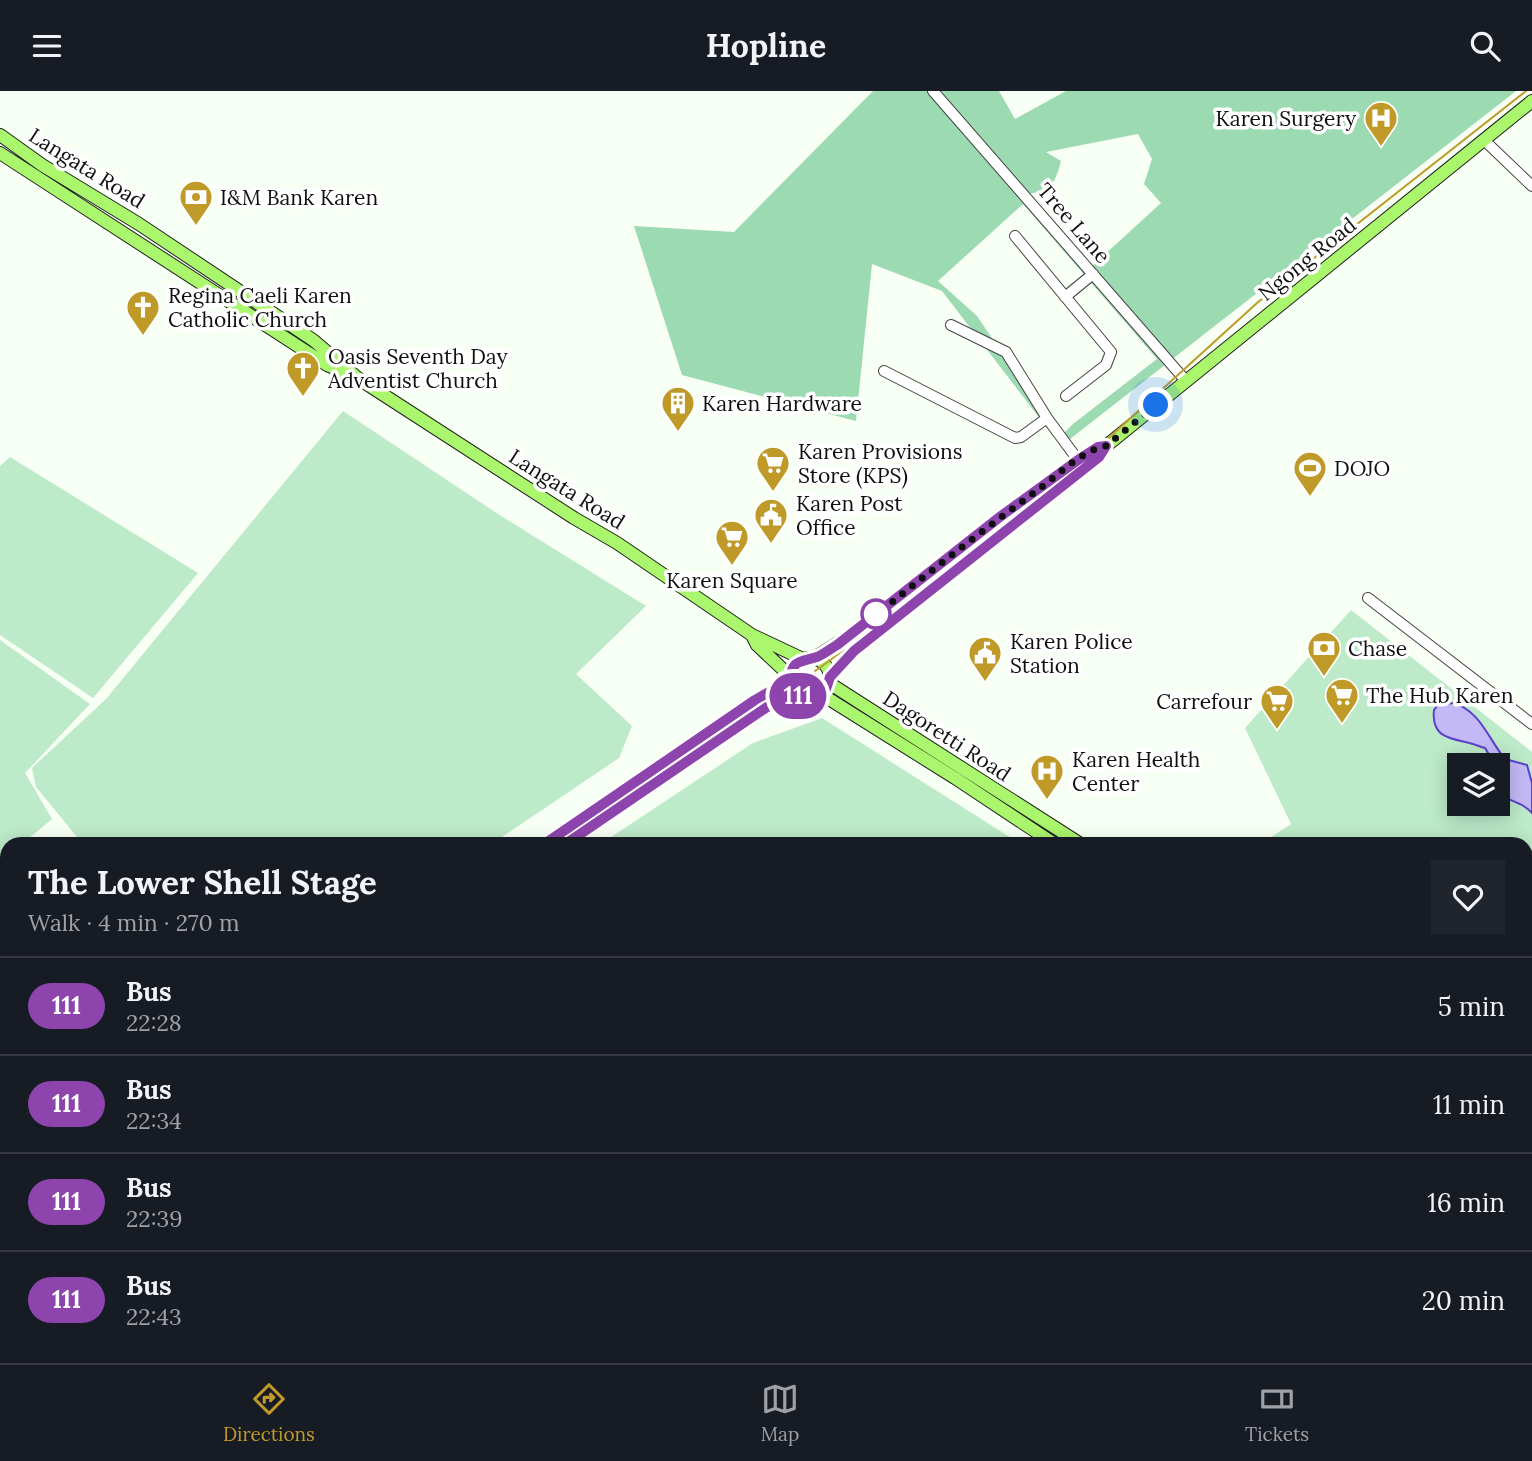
<!DOCTYPE html>
<html lang="en">
<head>
<meta charset="utf-8">
<style>
  :root { --surface:#171b24; --page:#20242c; --text:#f1f3f6; --muted:#9ea1a6; --line:#363941; --accent:#c09a29 }
  body { margin:0; font-family:Lora,serif; background:var(--page); color:var(--text); height:100vh; display:flex; flex-direction:column; font-size:26px; white-space:nowrap }
  * { box-sizing:border-box; margin:0 }
  p { font-size:23px; color:var(--muted) }
  .icon { flex:none; width:38px; height:38px; fill:none; stroke:currentColor; stroke-width:2; stroke-linecap:round; stroke-linejoin:round }
  .map { position:relative; flex:1; overflow:hidden }
  .drawer { position:absolute; left:0px; top:746px; width:1533px; height:527px; display:flex; flex-direction:column; background:var(--surface); border-radius:21px 21px 0 0; box-shadow:0 4px 18px #0003 }
  .drawer>* { flex:none }
  .badge { padding:0 14px; border-radius:23px; font-size:24px; line-height:46px }
  .tools { position:absolute; left:1447px; top:662px; display:grid; gap:14px }
  .tools a { display:grid; place-items:center; width:63px; height:63px; border-radius:0px; background:var(--surface); box-shadow:0 4px 18px #0003; font-size:35px }
  .you { position:absolute; width:35px; height:35px; margin:-18px; border:5px solid #fff; border-radius:50%; background:#1a73e8; box-shadow:0 0 0 10px #1a73e833 }
  .map>.badge { position:absolute; translate:-50% -50%; box-shadow:0 0 0 4px #fff }
  .round { display:grid; place-items:center; flex:none; width:74px; height:74px; border-radius:0px; background:var(--page) }
  .overview { display:flex; align-items:center; justify-content:space-between; height:119px; padding:0 28px }
  h1 { font-size:33px; font-weight:700; line-height:52px }
  ul { padding:0; list-style:none }
  li { display:flex; align-items:center; gap:21px; height:98px; padding:0 28px; border-top:2px solid var(--line) }
  li div { flex:1 }
  li b { display:block; font-size:26px }
  li em { font-style:normal }
  li .badge { min-width:77px; font-weight:700; text-align:center }
  header { display:flex; justify-content:space-between; align-items:center; height:91px; padding:0 28px; background:var(--surface); font-size:32px; font-weight:700 }
  .menu { display:flex; justify-content:space-around; align-items:center; height:98px; border-top:2px solid var(--line); background:var(--surface); font-size:19px; color:var(--muted) }
  .menu a { display:grid; justify-items:center; gap:4px }
  .menu .selected { color:var(--accent) }
  .map>svg:first-child { display:block }
</style>
</head>
<body>
<header><svg class="icon" aria-label="menu" viewBox="0 0 24 24"><path d="M4 6h16M4 12h16M4 18h16"/></svg>Hopline<svg class="icon" aria-label="search" viewBox="0 0 24 24"><circle cx="10" cy="10" r="6"/><path d="M15 15l6 6"/></svg></header>
<div class="map">
<svg width="1532" height="1272" viewBox="0 0 1532 1272">
  <rect width="100%" height="100%" fill="#f8fff4"/>
  <path fill="#bdeac9" fill-rule="evenodd" d="M343 320 501 425 646 515 576 583 632 635 619 667 493 752H82L36 696 32 677 106 608Z
    M10 366 198 482 93 607 0 544V375Z
    M1351 519 1532 661V883L1526 890V752H1262L1291 733 1245 637ZM1460 674H1498V712H1460Z
    M0 549 90 613 25 682 52 728 23 752H7V766L0 772Z
    M822 627 1019 752H602L753 652Z
    M7 768V1077L0 1082V774Z
    M1526 1078 1532 1082V1272H0V1154L7 1148V1265H1526Z"/>
  <path fill="#9cdab2" fill-rule="evenodd" d="M873 0H999L1015 28 1066 0H1516L1061 355 942 200 872 173 856 330 682 284 634 135 734 141ZM1138 43 1152 68 1144 93 1161 112 1091 176 1020 103C1048 102 1054 97 1061 70L1046 61ZM1023 113 1157 268 1073 333 1059 347 977 225 938 190Z
    M1532 892V1027L1526 1023V899Z
    M1526 1233 1532 1240V1272H447L445 1265H1526Z"/>
  <path fill="#c3b9f6" stroke="#5c41cc" stroke-width="2" d="M1453 612C1480 619 1489 649 1505 668L1527 674 1532 692V722C1523 711 1512 712 1502 704L1498 674H1495L1485 657C1480 656 1475 653 1469 652 1449 647 1431 646 1434 619L1438 614Z"/>
  <g fill="none" stroke-linecap="round" stroke-linejoin="round">
    <defs>
      <path id="minor" d="M933 0 1186 290
        M1484 49 1532 95
        M1015 145 1111 261 1106 274 1066 305
        M1065 206 1093 183
        M951 234 1006 261 1047 327 1078 369
        M884 280 1015 347 1021 346 1047 327
        M1368 507 1532 633
        M0 1097H7
        M182 1265 188 1272
        M418 1265 420 1272
        M739 1265 742 1272
        M782 1272 790 1265
        M1098 1272 1104 1265"/>
      <path id="major" d="M0 44 42 74 139 133 313 249 359 288 574 427 617 452 752 544 803 568
        M0 62 327 274 346 282
        M752 544 757 554 790 585
        M814 567 851 544 962 456 1078 369 1098 356 1106 355 1532 10
        M790 587a20 20 0 1 1 40 0a20 20 0 1 1-40 0Z
        M830 586 854 560 1099 366 1106 355
        M829 592 1079 752
        M821 603 955 687 1053 752
        M546 752 755 609 790 589
        M567 752 767 616 801 604
        M1526 1046 1532 1050
        M1526 1071 1532 1075
        M0 1118 7 1113
        M0 1140 7 1135"/>
    </defs>
    <use href="#minor" stroke="#434343" stroke-width="12"/>
    <use href="#major" stroke="#212121" stroke-width="14"/>
    <use href="#minor" stroke="#fff" stroke-width="10"/>
    <use href="#major" stroke="#aaf66c" stroke-width="12"/>
    <path stroke="#c09a29" stroke-width="2" d="M557 752 769 606 797 593 829 570 1068 384 1257 212 1526 0
      M0 1131 7 1125"/>
  </g>
  <g fill="none" stroke-linecap="round" stroke-linejoin="round">
    <defs>
      <path id="line" d="M546 752 755 609 790 589C792 568 801 571 817 566 824 563 830 558 837 554L1001 425 1078 369 1098 356 1106 355 1099 366 854 560 830 586 826 598 821 603 809 607 801 604 767 616 567 752"/>
    </defs>
    <use href="#line" stroke="#fff" stroke-width="16"/>
    <use href="#line" stroke="#8e44ad" stroke-width="10"/>
    <path stroke="#101010" stroke-width="7" stroke-dasharray="0 12.6" d="M876 523 870 529C925 484 982 440 1039 398 1059 383 1081 360 1106 355L1156 314"/>
  </g>
  <defs>
    <symbol id="hospital-pin" viewBox="-11 -11 22 30"><path d="M0 17L-7.5 6A9.5 9.5 0 1 1 7.5 6Z" fill="#c09a29" stroke="#fff"/><path d="M-5-5h3v3.5h4V-5h3V5h-3V1.5h-4V5h-3Z" fill="#fff"/></symbol>
    <symbol id="bank-pin" viewBox="-11 -11 22 30"><path d="M0 17L-7.5 6A9.5 9.5 0 1 1 7.5 6Z" fill="#c09a29" stroke="#fff"/><path d="M-6-4H6V4H-6ZM0-2.3a2.3 2.3 0 1 0 0 4.6a2.3 2.3 0 1 0 0-4.6Z" fill="#fff"/></symbol>
    <symbol id="church-pin" viewBox="-11 -11 22 30"><path d="M0 17L-7.5 6A9.5 9.5 0 1 1 7.5 6Z" fill="#c09a29" stroke="#fff"/><path d="M-1.2-6h2.4v3.5h3.3v2.4h-3.3V6h-2.4V-.1h-3.3v-2.4h3.3Z" fill="#fff"/></symbol>
    <symbol id="building-pin" viewBox="-11 -11 22 30"><path d="M0 17L-7.5 6A9.5 9.5 0 1 1 7.5 6Z" fill="#c09a29" stroke="#fff"/><path d="M-4-6H4V6H1V3H-1V6H-4ZM-2.5-4.3h1.7v1.8h-1.7ZM.8-4.3h1.7v1.8H.8ZM-2.5-1h1.7V.8h-1.7ZM.8-1h1.7V.8H.8Z" fill="#fff"/></symbol>
    <symbol id="supermarket-pin" viewBox="-11 -11 22 30"><path d="M0 17L-7.5 6A9.5 9.5 0 1 1 7.5 6Z" fill="#c09a29" stroke="#fff"/><path d="M-6-5.5h2.5l.6 2H6L4.5 2H-2.5L-4.4-4H-6ZM-1.5 3.2a1.3 1.3 0 1 0 .1 0ZM3 3.2a1.3 1.3 0 1 0 .1 0Z" fill="#fff"/></symbol>
    <symbol id="stadium-pin" viewBox="-11 -11 22 30"><path d="M0 17L-7.5 6A9.5 9.5 0 1 1 7.5 6Z" fill="#c09a29" stroke="#fff"/><path d="M0-5a6.5 5 0 1 0 0 10a6.5 5 0 1 0 0-10ZM-3.5-1.8h7v3.6h-7Z" fill="#fff"/></symbol>
    <symbol id="civic-pin" viewBox="-11 -11 22 30"><path d="M0 17L-7.5 6A9.5 9.5 0 1 1 7.5 6Z" fill="#c09a29" stroke="#fff"/><path d="M-.6-6.5H3V-4.5H.6V-3L4-1V1h2V6H-6V1h2V-1L-.6-3ZM-1.2 2.5V6h2.4V2.5Z" fill="#fff"/></symbol>
  </defs>
  <g fill-rule="evenodd">
    <use href="#hospital-pin" x="1362" y="8" width="38" height="52"/>
    <use href="#bank-pin" x="177" y="87" width="38" height="52"/>
    <use href="#church-pin" x="124" y="197" width="38" height="52"/>
    <use href="#church-pin" x="284" y="258" width="38" height="52"/>
    <use href="#building-pin" x="659" y="293" width="38" height="52"/>
    <use href="#supermarket-pin" x="754" y="353" width="38" height="52"/>
    <use href="#stadium-pin" x="1291" y="358" width="38" height="52"/>
    <use href="#civic-pin" x="752" y="405" width="38" height="52"/>
    <use href="#supermarket-pin" x="713" y="427" width="38" height="52"/>
    <use href="#bank-pin" x="1305" y="538" width="38" height="52"/>
    <use href="#civic-pin" x="966" y="543" width="38" height="52"/>
    <use href="#supermarket-pin" x="1323" y="585" width="38" height="52"/>
    <use href="#supermarket-pin" x="1258" y="591" width="38" height="52"/>
    <use href="#hospital-pin" x="1028" y="661" width="38" height="52"/>
  </g>
  <circle fill="#fff" stroke="#8e44ad" stroke-width="3.5" cx="876" cy="523" r="14"/>
  <g text-anchor="middle" dominant-baseline="central" stroke-width="7" stroke-linejoin="round" paint-order="stroke">
    <g font-size="21" fill="#101010" stroke="#fff" text-anchor="start">
      <text x="1356" y="27" text-anchor="end">Karen Surgery</text>
      <text x="220" y="106">I&amp;M Bank Karen</text>
      <text x="168" y="204">Regina Caeli Karen<tspan x="168" dy="24">Catholic Church</tspan></text>
      <text x="328" y="265">Oasis Seventh Day<tspan x="328" dy="24">Adventist Church</tspan></text>
      <text x="702" y="312">Karen Hardware</text>
      <text x="798" y="360">Karen Provisions<tspan x="798" dy="24">Store (KPS)</tspan></text>
      <text x="1334" y="377">DOJO</text>
      <text x="796" y="412">Karen Post<tspan x="796" dy="24">Office</tspan></text>
      <text x="732" y="489" text-anchor="middle">Karen Square</text>
      <text x="1010" y="550">Karen Police<tspan x="1010" dy="24">Station</tspan></text>
      <text x="1348" y="557">Chase</text>
      <text x="1366" y="604">The Hub Karen</text>
      <text x="1252" y="610" text-anchor="end">Carrefour</text>
      <text x="1072" y="668">Karen Health<tspan x="1072" dy="24">Center</tspan></text>
    </g>
    <g font-size="21" fill="#101010" stroke="#fff">
      <text transform="translate(87 77) rotate(32)">Langata Road</text>
      <text transform="translate(1074 132) rotate(49)">Tree Lane</text>
      <text transform="translate(1307 168) rotate(-39)">Ngong Road</text>
      <text transform="translate(567 398) rotate(32)">Langata Road</text>
      <text transform="translate(947 645) rotate(33)">Dagoretti Road</text>
    </g>
  </g>
</svg>
<div class="tools">
<a><svg class="icon" aria-label="layers" viewBox="0 0 24 24"><path d="M12 4l9 5-9 5-9-5zM3 14l9 5 9-5"/></svg></a>
</div>
<div class="you" style="left:1156px;top:314px"></div>
<b class="badge" style="left:798px;top:605px;background:#8e44ad;color:#fff">111</b>
<section class="drawer">
<div class="overview"><div><h1>The Lower Shell Stage</h1><p>Walk · 4 min · 270 m</p></div><a class="round"><svg class="icon" aria-label="heart" viewBox="0 0 24 24"><path d="M12 20l-8-8c-3-5 5-10 8-4 3-6 11-1 8 4z"/></svg></a></div>
<ul>
<li><span class="badge" style="background:#8e44ad;color:#fff">111</span><div><b>Bus</b><p>22:28</p></div><em>5 min</em></li>
<li><span class="badge" style="background:#8e44ad;color:#fff">111</span><div><b>Bus</b><p>22:34</p></div><em>11 min</em></li>
<li><span class="badge" style="background:#8e44ad;color:#fff">111</span><div><b>Bus</b><p>22:39</p></div><em>16 min</em></li>
<li><span class="badge" style="background:#8e44ad;color:#fff">111</span><div><b>Bus</b><p>22:43</p></div><em>20 min</em></li>
</ul>
</section>
</div>
<nav class="menu">
<a class="selected"><svg class="icon" aria-label="directions" viewBox="0 0 24 24"><path d="M12 3l9 9-9 9-9-9zM9 14v-3h6M13 9l2 2-2 2"/></svg>Directions</a>
<a><svg class="icon" aria-label="map" viewBox="0 0 24 24"><path d="M3 6l6-2 6 2 6-2v14l-6 2-6-2-6 2zM9 4v14M15 6v14"/></svg>Map</a>
<a><svg class="icon" aria-label="tickets" viewBox="0 0 24 24"><path d="M3 7h18v10H3zM15 7v10"/></svg>Tickets</a>
</nav>
</body>
</html>
